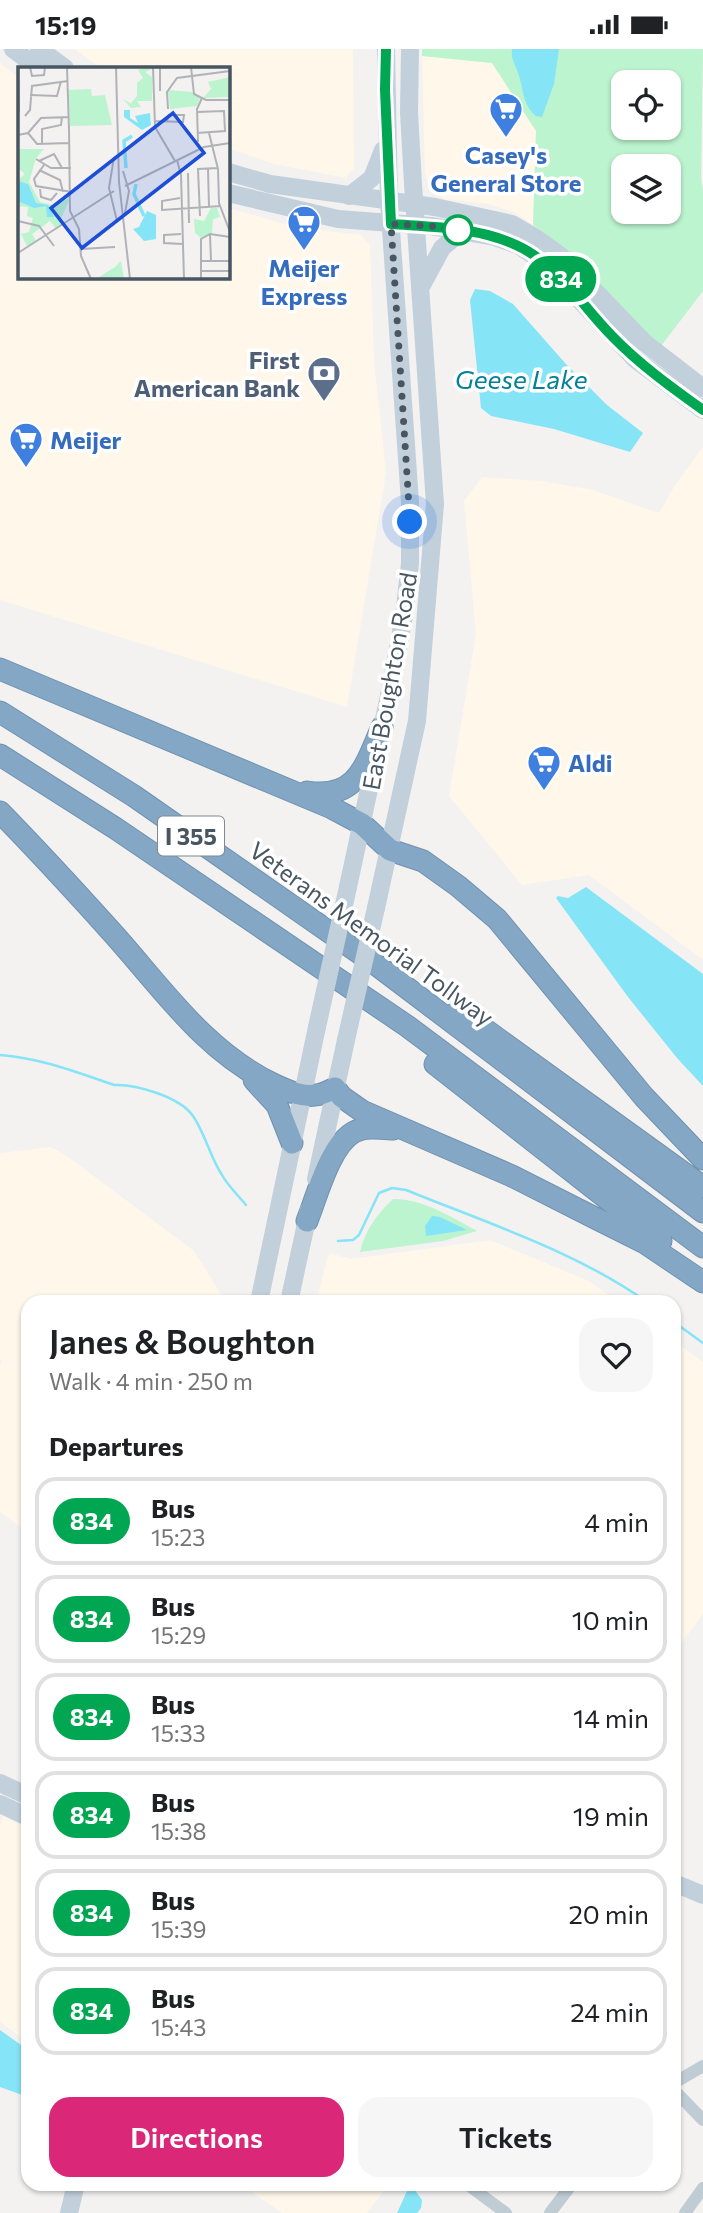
<!DOCTYPE html>
<html lang="en">
<head>
<meta charset="utf-8">
<style>
  :root { --surface:#fff; --page:#f6f6f6; --text:#202124; --muted:#757577; --line:#e0e0e0; --accent:#db2777 }
  body { margin:0; font-family:Commissioner,sans-serif; background:var(--page); color:var(--text); height:100vh; display:flex; flex-direction:column; font-size:26px; white-space:nowrap }
  * { box-sizing:border-box; margin:0 }
  p { font-size:23px; color:var(--muted) }
  .icon { flex:none; width:38px; height:38px; fill:none; stroke:currentColor; stroke-width:2; stroke-linecap:round; stroke-linejoin:round }
  .map { position:relative; flex:1; overflow:hidden }
  .drawer { position:absolute; left:21px; top:1246px; width:660px; height:896px; display:flex; flex-direction:column; background:var(--surface); border-radius:21px; box-shadow:0 2px 5px #0004 }
  .drawer>* { flex:none }
  .badge { padding:0 14px; border-radius:23px; font-size:24px; line-height:46px }
  .controls { position:absolute; left:611px; top:21px; display:grid; gap:14px }
  .controls a { display:grid; place-items:center; width:70px; height:70px; border-radius:14px; background:var(--surface); box-shadow:0 2px 5px #0004; font-size:35px }
  .you { position:absolute; width:35px; height:35px; margin:-18px; border:5px solid #fff; border-radius:50%; background:#1a73e8; box-shadow:0 0 0 10px #1a73e833 }
  .map>.badge { position:absolute; translate:-50% -50%; box-shadow:0 0 0 4px #fff }
  h2 { padding:0 28px; font-size:26px; line-height:63px }
  .round { display:grid; place-items:center; flex:none; width:74px; height:74px; border-radius:21px; background:var(--page) }
  .overview { display:flex; align-items:center; justify-content:space-between; height:119px; padding:0 28px }
  h1 { font-size:33px; font-weight:600; line-height:52px }
  .primary-button { display:flex; gap:14px; margin-top:auto; padding:14px 28px }
  .primary-button a { flex:1; height:80px; border-radius:21px; background:var(--accent); color:#fff; font-size:28px; font-weight:600; line-height:80px; text-align:center }
  .primary-button a+a { background:var(--page); color:var(--text) }
  ul { padding:0; list-style:none }
  li { display:flex; align-items:center; gap:21px; height:88px; margin:0 14px 10px; padding:0 14px; border:4px solid var(--line); border-radius:21px }
  li div { flex:1 }
  li b { display:block; font-size:26px }
  li em { font-style:normal }
  li .badge { min-width:77px; font-weight:700; text-align:center }
  .status { display:flex; justify-content:space-between; align-items:center; height:49px; padding:0 35px; background:var(--surface); direction:ltr }
  .status svg { height:19px; fill:currentColor }
  .map>svg:first-child { display:block }
</style>
</head>
<body>
<div class="status"><b>15:19</b><svg viewBox="0 0 49 12"><path d="M0 12V9h3v3zM5 12V6h3v6zM10 12V3h3v9zM15 12V0h3v12zM26 1h20v11H26zM47 4h2v5h-2z"/></svg></div>
<div class="map">
<svg width="703" height="2164" viewBox="0 0 703 2164">
  <rect width="100%" height="100%" fill="#f4f1f1"/>
  <path fill="#fef7ea" d="M75 0H353L354 119 346 129 274 115 228 99V19H101Z
    M422 7 492 14 536 82 533 176 514 163 488 155 444 150 429 136 425 124Z
    M0 14 19 29V228H228V159L295 178 361 186 370 196 374 312 386 424 347 658 0 551Z
    M703 398V911L589 826 522 836 449 747 476 585 464 452 482 428 541 432 593 441 659 464 675 436Z
    M50 1098 67 1107 194 1202 226 1253H28V1484L0 1463V1315L2 1312 0 1310V1104Z
    M490 1191 589 1232 618 1253H316L329 1204 351 1210Z
    M674 1292 703 1313V1565L674 1604Z
    M3 1767 28 1780V1993L0 1973V1776Z
    M240 2135H389L367 2164H282Z"/>
  <path fill="#bcf4cf" fill-rule="evenodd" d="M422 0H703L701 130 703 141V242L661 297C616 259 582 209 533 176L536 82 492 14 422 7ZM623 33H668V79H623ZM623 117H668V163H623Z
    M393 1150C424 1150 451 1168 477 1182L443 1192 360 1203C365 1181 377 1165 393 1150Z"/>
  <path fill="#85e4f6" d="M512 0H559L554 35 542 68 536 67C521 54 524 38 517 21 514 13 511 10 512 0Z
    M475 240 490 242 513 255 565 314 607 356 643 384 630 403 554 380 491 367 481 359 470 251Z
    M586 838 703 925V1037L677 1009 628 948 556 849 558 847 568 849Z
    M432 1167 440 1168 467 1181 426 1187 425 1177Z
    M0 1981 28 2001V2048L0 2038Z
    M408 2140H414L422 2151 421 2159 417 2164H397Z"/>
  <g fill="none" stroke-linecap="round" stroke-linejoin="round">
    <path stroke="#85e4f6" stroke-width="2.5" d="M0 1006C40 1009 76 1023 114 1036 136 1035 180 1048 193 1067 205 1084 210 1108 222 1126 228 1137 238 1146 246 1156
      M338 1192 353 1191 359 1186 379 1144 392 1139 406 1141C487 1174 575 1202 647 1253
      M674 1273 703 1294"/>
    <defs>
      <path id="highway" d="M0 620 332 759 362 775 390 801 423 812 458 837 497 870 644 1048 703 1110
        M0 663 134 747 378 917 703 1163
        M0 706 115 779 407 977 703 1198
        M307 743C358 751 365 716 382 678
        M0 763C37 801 73 840 109 880 161 937 203 1002 275 1036 288 1042 301 1048 315 1046 322 1046 329 1042 335 1039L342 1048 362 1062 512 1127 597 1170 645 1194 703 1233
        M458 961 703 1138
        M435 1015 661 1192
        M254 1031 277 1056 292 1094
        M307 1172C317 1147 330 1096 354 1083 365 1077 380 1079 393 1080"/>
    </defs>
    <use href="#highway" stroke="#6f92b0" stroke-width="23"/>
    <path stroke="#c0ccd4" stroke-width="12" d="M674 2034 703 2017
      M674 2041 703 2071
      M468 2136 506 2164
      M550 2164 572 2135
      M685 2164 703 2139"/>
    <path stroke="#c2d0dc" stroke-width="18" d="M13 0 38 19
      M39 0 65 19
      M228 123 270 135 435 158 512 175 536 189 561 207 645 294 703 339
      M228 144 338 170 431 177 491 187 518 196 546 215 635 310 703 361
      M349 147 372 129 383 101
      M422 236 442 199 462 182
      M348 838 390 642 404 567 410 514V453L389 152 386 0
      M376 859 417 672 435 455 413 135 409 63 410 0
      M316 1130 346 991
      M259 1253 317 978
      M289 1253 309 1161
      M0 1734 28 1747
      M0 1755 28 1768
      M674 1834 703 1846
      M69 2164 76 2135"/>
    <use href="#highway" stroke="#84a7c5" stroke-width="21"/>
    <path stroke="#c2d0dc" stroke-width="18" d="M317 978 348 838
      M346 991 376 859"/>
  </g>
  <g fill="none" stroke-linecap="round" stroke-linejoin="round">
    <defs>
      <path id="line" d="M386 0 385 41 391 175C432 178 478 178 516 196 558 215 581 256 612 287 639 315 671 338 703 361"/>
    </defs>
    <use href="#line" stroke="#fff" stroke-width="16"/>
    <use href="#line" stroke="#00a651" stroke-width="10"/>
    <path stroke="#475661" stroke-width="7" stroke-dasharray="0 12.6" d="M410 473 391 175 431 177 462 182 458 181"/>
  </g>
  <defs>
    <symbol id="supermarket-pin" viewBox="-11 -11 22 30"><path d="M0 17L-7.5 6A9.5 9.5 0 1 1 7.5 6Z" fill="#3f7fe0" stroke="#fff"/><path d="M-6-5.5h2.5l.6 2H6L4.5 2H-2.5L-4.4-4H-6ZM-1.5 3.2a1.3 1.3 0 1 0 .1 0ZM3 3.2a1.3 1.3 0 1 0 .1 0Z" fill="#fff"/></symbol>
    <symbol id="bank-pin" viewBox="-11 -11 22 30"><path d="M0 17L-7.5 6A9.5 9.5 0 1 1 7.5 6Z" fill="#5c6f8a" stroke="#fff"/><path d="M-6-4H6V4H-6ZM0-2.3a2.3 2.3 0 1 0 0 4.6a2.3 2.3 0 1 0 0-4.6Z" fill="#fff"/></symbol>
  </defs>
  <g fill-rule="evenodd">
    <use href="#supermarket-pin" x="487" y="41" width="38" height="52"/>
    <use href="#supermarket-pin" x="285" y="154" width="38" height="52"/>
    <use href="#bank-pin" x="305" y="305" width="38" height="52"/>
    <use href="#supermarket-pin" x="7" y="371" width="38" height="52"/>
    <use href="#supermarket-pin" x="525" y="694" width="38" height="52"/>
  </g>
  <circle fill="#fff" stroke="#00a651" stroke-width="3.5" cx="458" cy="181" r="14"/>
  <g text-anchor="middle" dominant-baseline="central" stroke-width="7" stroke-linejoin="round" paint-order="stroke">
    <rect fill="#fff" stroke="#7e8990" stroke-width="2" x="158" y="767.5" width="66" height="39" rx="5"/>
    <g font-size="23" font-weight="bold" fill="#475661">
      <text x="191" y="787">I 355</text>
    </g>
    <g font-size="24" font-weight="bold" fill="#366cbe" stroke="#fff">
      <text x="506" y="105">Casey's<tspan x="506" dy="28">General Store</tspan></text>
      <text x="304" y="218">Meijer<tspan x="304" dy="28">Express</tspan></text>
      <text x="50" y="390" text-anchor="start">Meijer</text>
      <text x="568" y="713" text-anchor="start">Aldi</text>
    </g>
    <g font-size="24" font-weight="bold" fill="#4e5e75" stroke="#fff" text-anchor="end">
      <text x="300" y="310">First<tspan x="300" dy="28">American Bank</tspan></text>
    </g>
    <g font-size="24" fill="#475661" stroke="#fff">
      <text transform="translate(389 632) rotate(-80)">East Boughton Road</text>
      <text transform="translate(372 884) rotate(36)">Veterans Memorial Tollway</text>
    </g>
    <g font-size="26" font-style="italic" fill="#038199" stroke="#fff">
      <text x="521" y="329">Geese Lake</text>
    </g>
  </g>
  <g transform="translate(18 18)">
    <rect width="212" height="212" fill="#f4f1f1"/>
    <path d="M125 1 134 2 127 5 134 10V34H119L123 40 113 41 105 32 117 39 113 36 119 29V16L125 11 120 3ZM212 10V30L185 31 193 22 190 15ZM73 22 74 29 87 28 94 58 52 59 51 23ZM150 23 174 25 182 31 179 39 152 42ZM0 82H26L18 91 11 115 22 135 35 138 52 131 43 152 46 157 38 162 32 154 14 167 18 174 9 179 3 167 11 165 15 151 9 149 10 140 0 139V113L7 107 0 101ZM193 141H199L202 150 195 152 194 167 183 171 177 166 176 152 186 154ZM103 194 106 212H78L97 200Z" fill="#bcf4cf"/>
    <path d="M106 43H112V51L120 56 117 49 132 46 133 58 124 63 106 50ZM0 114 10 117 18 136 30 138 36 150H29L28 139 16 141 0 134ZM129 144 138 148V172L126 174 115 162 121 160Z" fill="#85e4f6"/>
    <path fill="none" stroke="#85e4f6" stroke-width="3.5" d="M108 101 106 74 114 69M118 117 116 127 126 149"/>
    <path fill="none" stroke="#afb3b7" stroke-width="2" d="M12 0 14 9 26 8 27 0M49 0 51 63M98 0 101 115 112 212M135 0 137 60 157 94M142 0V24M173 0 176 27 188 33H212M0 4 1 45M12 28 39 29 43 14M150 42 149 25 159 11 212 4M179 45 206 44 207 64 179 66M7 49 12 43 14 19 50 14M136 54 165 55 166 48H151L149 54M51 61 52 144 61 162 63 189 73 212M10 66 19 77 51 76M191 66 200 102 201 136 212 165M0 68 10 66 23 51 51 50M180 75 179 42 184 31M24 77V62L43 58 44 50M96 90 91 121 99 154M18 92 33 101H53M159 93 163 108 166 212M21 94 36 87 44 101M26 98 16 112 18 119 54 125M190 102 191 140M21 103 42 113 45 125M105 104 111 124 107 146M170 106 171 156M107 119 186 80 212 76M22 122 23 130 33 133 39 126M162 131 144 134V143L203 139M182 149 180 102 200 101M0 154 21 159 36 179M163 167 146 168V176L165 177M192 167 193 194M63 182 97 180M0 186 96 124M182 194H212M183 204H212M183 212V172L192 167 212 170"/>
    <path fill="#1d4ed8" fill-opacity="0.15" stroke="#1d4ed8" stroke-width="3.5" d="M155 46 186 86 64 181 33 141Z"/>
    <rect width="212" height="212" fill="none" stroke="#475661" stroke-width="3.5"/>
  </g>
</svg>
<div class="controls">
<a><svg class="icon" aria-label="locate" viewBox="0 0 24 24"><circle cx="12" cy="12" r="6"/><path d="M12 2v4M12 18v4M2 12h4M18 12h4"/></svg></a>
<a><svg class="icon" aria-label="layers" viewBox="0 0 24 24"><path d="M12 4l9 5-9 5-9-5zM3 14l9 5 9-5"/></svg></a>
</div>
<div class="you" style="left:410px;top:473px"></div>
<b class="badge" style="left:561px;top:230px;background:#00a651;color:#fff">834</b>
<section class="drawer">
<div class="overview"><div><h1>Janes &amp; Boughton</h1><p>Walk · 4 min · 250 m</p></div><a class="round"><svg class="icon" aria-label="heart" viewBox="0 0 24 24"><path d="M12 20l-8-8c-3-5 5-10 8-4 3-6 11-1 8 4z"/></svg></a></div>
<h2>Departures</h2>
<ul>
<li><span class="badge" style="background:#00a651;color:#fff">834</span><div><b>Bus</b><p>15:23</p></div><em>4 min</em></li>
<li><span class="badge" style="background:#00a651;color:#fff">834</span><div><b>Bus</b><p>15:29</p></div><em>10 min</em></li>
<li><span class="badge" style="background:#00a651;color:#fff">834</span><div><b>Bus</b><p>15:33</p></div><em>14 min</em></li>
<li><span class="badge" style="background:#00a651;color:#fff">834</span><div><b>Bus</b><p>15:38</p></div><em>19 min</em></li>
<li><span class="badge" style="background:#00a651;color:#fff">834</span><div><b>Bus</b><p>15:39</p></div><em>20 min</em></li>
<li><span class="badge" style="background:#00a651;color:#fff">834</span><div><b>Bus</b><p>15:43</p></div><em>24 min</em></li>
</ul>
<div class="primary-button"><a>Directions</a><a>Tickets</a></div>
</section>
</div>
</body>
</html>
